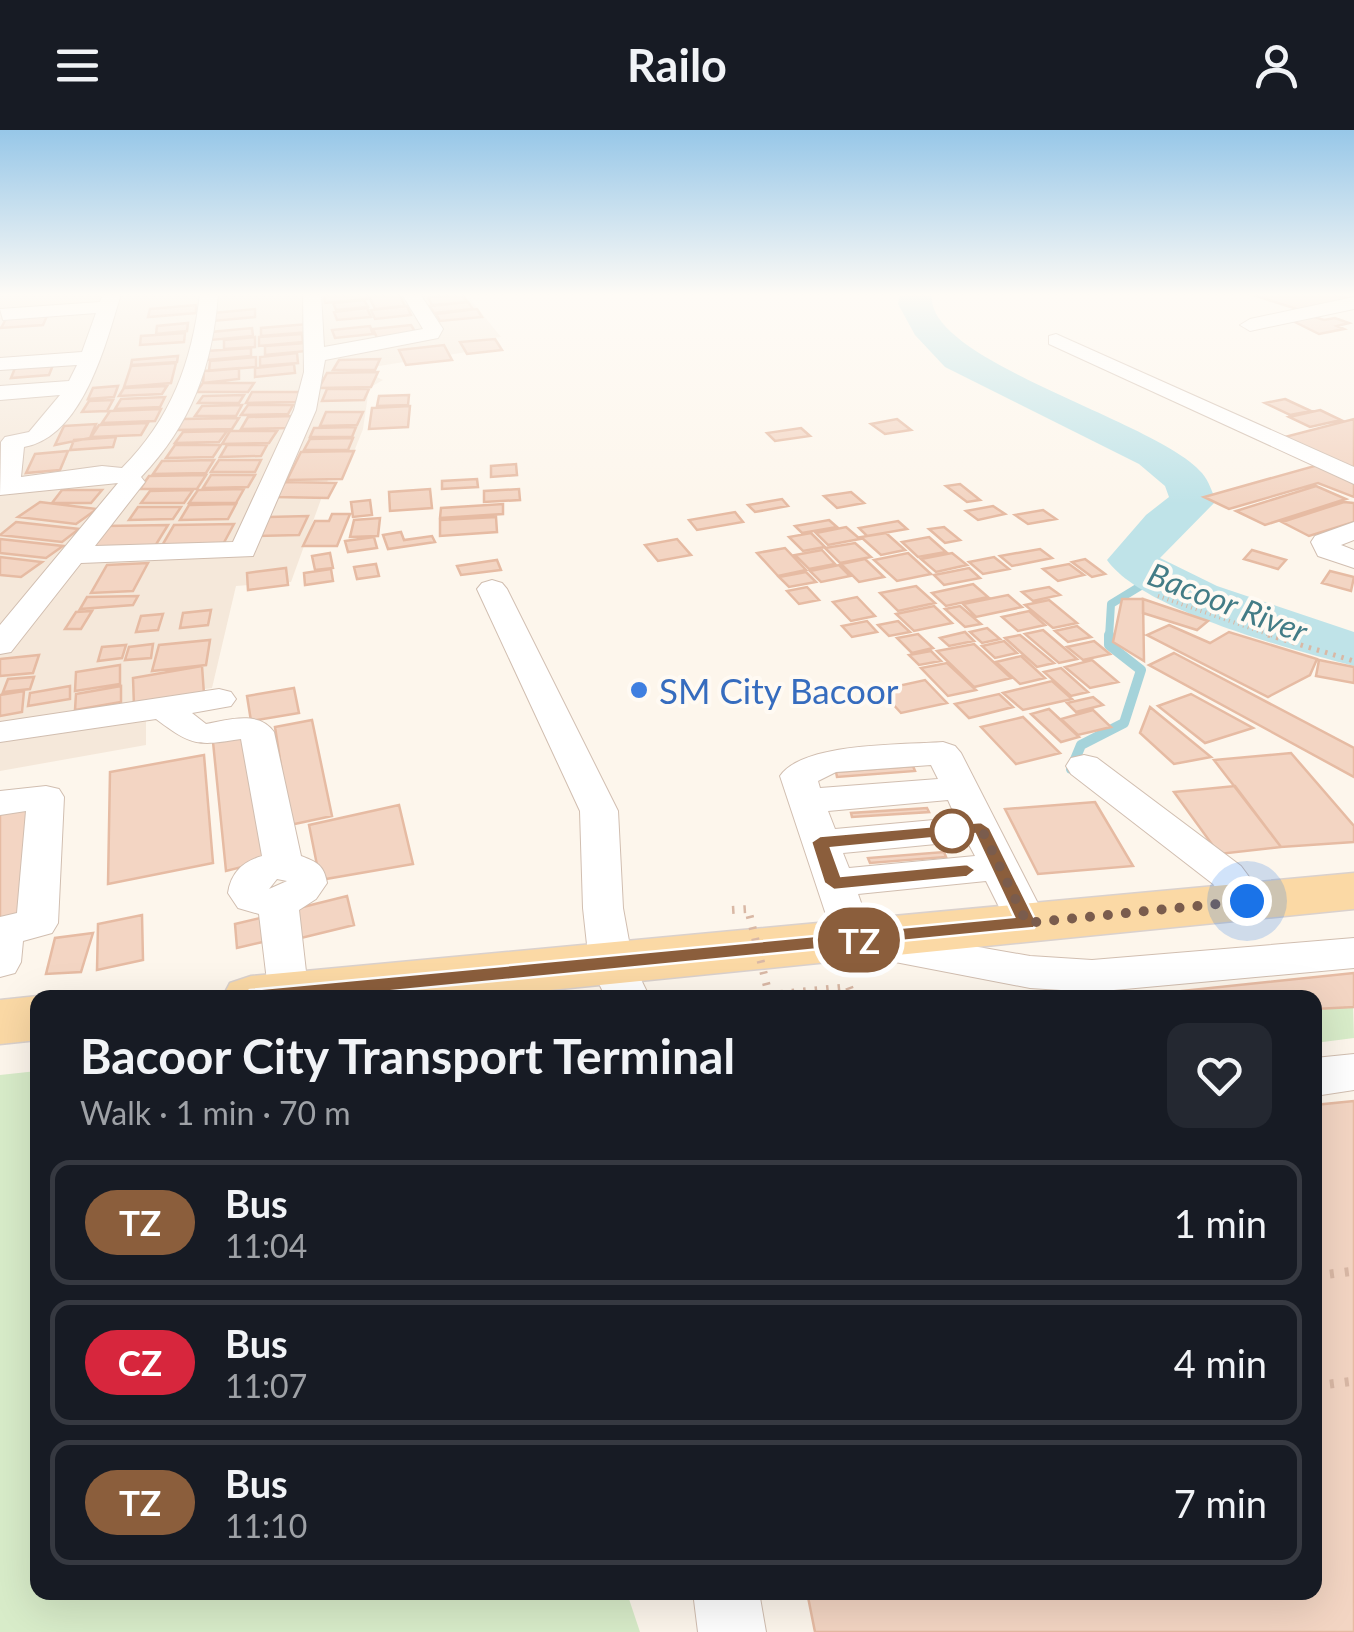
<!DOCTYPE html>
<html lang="en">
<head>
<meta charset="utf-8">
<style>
  :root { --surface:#171b24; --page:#242831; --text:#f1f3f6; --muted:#9ea1a6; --line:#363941 }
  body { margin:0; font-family:Lato,sans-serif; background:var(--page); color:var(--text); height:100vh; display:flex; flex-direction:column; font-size:38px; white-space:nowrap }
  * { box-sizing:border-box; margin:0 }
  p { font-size:32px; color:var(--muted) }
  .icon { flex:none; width:55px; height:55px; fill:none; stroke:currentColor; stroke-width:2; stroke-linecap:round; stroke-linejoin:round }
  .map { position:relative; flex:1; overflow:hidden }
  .drawer { position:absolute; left:30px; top:860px; width:1292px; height:610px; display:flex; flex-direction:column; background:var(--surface); border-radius:20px; box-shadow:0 10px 40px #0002 }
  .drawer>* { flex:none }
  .badge { padding:0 20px; border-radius:32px; font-size:35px; line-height:65px }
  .you { position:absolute; width:50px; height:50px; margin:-25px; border:8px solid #fff; border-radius:50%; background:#1a73e8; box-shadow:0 0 0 15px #1a73e833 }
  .map>.badge { position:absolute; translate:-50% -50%; box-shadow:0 0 0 5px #fff }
  .round { display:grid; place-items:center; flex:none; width:105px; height:105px; border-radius:20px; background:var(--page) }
  .overview { display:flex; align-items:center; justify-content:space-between; height:170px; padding:0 50px }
  h1 { font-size:48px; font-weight:700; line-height:75px }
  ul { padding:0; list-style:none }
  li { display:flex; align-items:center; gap:30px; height:125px; margin:0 20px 15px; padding:0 30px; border:5px solid var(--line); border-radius:20px }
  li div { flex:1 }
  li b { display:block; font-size:38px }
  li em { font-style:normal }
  li .badge { min-width:110px; font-weight:700; text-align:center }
  header { display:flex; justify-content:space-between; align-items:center; height:130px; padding:0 50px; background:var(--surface); font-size:45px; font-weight:700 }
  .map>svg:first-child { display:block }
</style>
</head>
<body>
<header><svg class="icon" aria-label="menu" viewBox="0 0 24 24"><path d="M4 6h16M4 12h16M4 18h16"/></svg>Railo<svg class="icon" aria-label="person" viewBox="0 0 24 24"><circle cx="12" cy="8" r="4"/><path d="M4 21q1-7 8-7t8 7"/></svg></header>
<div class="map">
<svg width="1354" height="1502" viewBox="0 0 1354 1502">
  <rect width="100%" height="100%" fill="#fdf6ec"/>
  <path fill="#f5e8da" d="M0 164H466L501 207 492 208 498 217 360 239 383 250 369 258 363 299 343 349 328 350 291 452 236 456 212 558 146 567V615L0 641Z"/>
  <path fill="#d8ecc9" d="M1353 875 1354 908 1315 913V879Z
    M37 941 38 1462 627 1463 640 1502H0V945Z"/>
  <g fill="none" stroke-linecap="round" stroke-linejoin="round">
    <path stroke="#a5d3da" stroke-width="8" d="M1109 507 1111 474 1152 449"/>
    <path stroke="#a5d3da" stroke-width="10" d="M1071 639 1081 615 1124 593 1141 540 1109 515V505"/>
    <path fill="#bfe3e8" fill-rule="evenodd" d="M900 164H932C923 231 1159 291 1202 343 1209 351 1212 362 1216 371L1160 428 1217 456 1354 502V536C1293 520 1142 480 1107 430L1146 385 1169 367 1165 356 1139 334 945 237 915 205 898 174Z"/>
  </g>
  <path fill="#f3d5c3" stroke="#e6bba3" stroke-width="2.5" d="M366 164 367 169 325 173 324 165Z
    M399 164 405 176 375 179 368 165Z
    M462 164 467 172 432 175 428 167Z
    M1250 164H1332L1354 170 1306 182Z
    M364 170 368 177 336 180 333 173Z
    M468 172 473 179 434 183 430 176Z
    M196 175V183L148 187 150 179Z
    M407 176 411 185 375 189 371 180Z
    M367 178 371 187 337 190 334 182Z
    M255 179V187L213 191V183Z
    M477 179 482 187 440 191 436 184Z
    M47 186 43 195 1 198 6 189Z
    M1311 186 1324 190 1335 188 1349 193 1337 196 1344 199 1319 204 1291 190Z
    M188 193 187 201 156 204 157 196Z
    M308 194 310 202 261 206V198Z
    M411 195 416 203 377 208 373 199Z
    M370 196 373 204 335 208 332 200Z
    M252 198 253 206 211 210V202Z
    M185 203 184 212 140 215 141 206Z
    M302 204 303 212 259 216V207Z
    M255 207V217L224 219V210Z
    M495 209 502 220 467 224 460 212Z
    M306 213 307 221 265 225V216Z
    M444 215 452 230 406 235 399 220Z
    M251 218V226L207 230V221Z
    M297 223 298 233 260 236V227Z
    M178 226 177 232 131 235 132 230Z
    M256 227V237L209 241 210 231Z
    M380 229 375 240H333L339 230Z
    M176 233 171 253 124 257 131 236Z
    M294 234 295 243 255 247V238Z
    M53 235 49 245 11 248 15 238Z
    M239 238V249L203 253 204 241Z
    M378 242 371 257 319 258 327 243Z
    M203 253H254L248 262H196Z
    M118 256 114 267 88 269 93 258Z
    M167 256 162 264 119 266 124 258Z
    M327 259H369L364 270 322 271Z
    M252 262H302L296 272 246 273Z
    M244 265 239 273H198L203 266Z
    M409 265 408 275 377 276 379 266Z
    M165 267 160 277 115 279 121 269Z
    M1285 269 1311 281 1290 285 1265 273Z
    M113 270 107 281 82 282 89 271Z
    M242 275 236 286H195L202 276Z
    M248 275H293L288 284 241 285Z
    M410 276 408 297 369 299 372 278Z
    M161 279 155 291 102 293 110 281Z
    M1320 280 1341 290 1310 297 1289 287Z
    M326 282H363L357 295 320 296Z
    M296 286 290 298 241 299 248 287Z
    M239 288 232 299 175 300 183 289Z
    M897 289 911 300 885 304 871 294Z
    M1354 289V343L1277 309Z
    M148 293 141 305 91 307 99 295Z
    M96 294 90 308 55 315 64 296Z
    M356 297 352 307H310L314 298Z
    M801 298 810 306 775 311 767 303Z
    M227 301 219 312 175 313 183 302Z
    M230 301H277L269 313 222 314Z
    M116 307 113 317 70 320 74 310Z
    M353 308 348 320H304L310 309Z
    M175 315H221L213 327 166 328Z
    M227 315H267L261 326 220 327Z
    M68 321 60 340 26 343 35 324Z
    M354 321 342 349 287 350 301 322Z
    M214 330 206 343 153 344 162 331Z
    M219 330H261L255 342H211Z
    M516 334 517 345 491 347V336Z
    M1318 335 1354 350V367L1318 353 1229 379 1204 367Z
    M206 345 197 359H140L149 346Z
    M211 345H255L248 357 203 358Z
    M477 349 478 357 442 359V351Z
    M285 352 336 353 328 368 276 367Z
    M960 354 980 370 967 372 946 356Z
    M1316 356 1346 369 1265 395 1236 381Z
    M244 359 236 373H189L198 360Z
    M430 359 432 378 390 381 389 362Z
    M519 359 520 370 484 372V361Z
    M62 360H102L91 373H52Z
    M193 360 184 373H141L150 361Z
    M851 362 864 373 837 378 824 366Z
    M782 369 788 376 755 382 748 375Z
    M370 370 372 385 353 387 351 372Z
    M40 372 97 379 76 394 18 387Z
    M1344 372 1354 373V392L1309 406 1282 392Z
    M236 374 228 389 180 390 189 375Z
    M503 374V384L440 388 441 378Z
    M993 376 1005 384 978 390 966 381Z
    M138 377H181L173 389 129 390Z
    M1043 380 1056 389 1028 394 1015 385Z
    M735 382 743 392 697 400 689 390Z
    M332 384H350L337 416H303L315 391H329Z
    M308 386 299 405 258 406 268 387Z
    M496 387 497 402 440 406V390Z
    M380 388 378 406 350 407 354 390Z
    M829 390 837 397 802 403 795 396Z
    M898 391 907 399 867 406 859 398Z
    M16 392 79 399 62 412 0 405Z
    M234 394 221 418 160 419 174 395Z
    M168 395 152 421 85 422 104 396Z
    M846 397 860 409 828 415 816 403Z
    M944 397 960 410 945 413 929 399Z
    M401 402 404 410 432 406 435 412 388 419 383 405Z
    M811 403 825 417 803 421 789 407Z
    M886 403 905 420 881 425 861 407Z
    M374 407 377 418 348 422 345 411Z
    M929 407 946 422 918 427 902 412Z
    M0 409 63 416 46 428 0 423Z
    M677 409 691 425 658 431 645 415Z
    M855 413 871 427 840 433 825 418Z
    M785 418 806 440 778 446 757 423Z
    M1040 419 1052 428 1012 436 1000 426Z
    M822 420 835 434 809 439 795 425Z
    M1252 420 1286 430 1278 439 1244 429Z
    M330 423 333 438 315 440 312 426Z
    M908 423 931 444 897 451 874 430Z
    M952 423 967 435 936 442 921 429Z
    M0 427 42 432 21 447 0 445Z
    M994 427 1009 439 983 444 969 432Z
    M865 429 884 447 859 452 841 434Z
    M1085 429 1105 444 1092 447 1072 432Z
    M497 430 501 440 461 445 457 436Z
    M148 433 133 461 91 463 107 435Z
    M376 434 379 446 357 449 354 437Z
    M1069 434 1084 445 1058 451 1043 439Z
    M839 435 850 446 821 452 810 441Z
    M286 438 288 455 248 460 247 443Z
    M969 438 980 448 944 455 934 445Z
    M331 439 333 451 305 455 304 443Z
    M1330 441 1354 447 1351 461 1322 453Z
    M806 442 816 452 789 457 779 447Z
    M973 454 988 467 946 476 932 463Z
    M916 456 935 473 898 481 880 463Z
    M807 457 819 470 799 474 787 461Z
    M1049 457 1060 465 1033 471 1022 462Z
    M1008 465 1022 477 976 487 963 474Z
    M138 466 133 475 80 479 87 467Z
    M857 467 875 486 851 491 833 472Z
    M1122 469H1143L1144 531 1113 512Z
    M1143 469 1208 491 1197 500 1143 483Z
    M1049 470 1077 493 1053 498 1025 475Z
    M934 476 952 493 914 501 896 484Z
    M960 476 981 494 965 497 945 479Z
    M211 480 208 495 180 498 183 483Z
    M92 481 81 499H65L76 482Z
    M1029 481 1045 495 1018 501 1002 487Z
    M163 484 158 500 136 502 141 486Z
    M867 491 877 502 852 507 842 496Z
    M898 491 910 502 889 506 878 495Z
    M1169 495 1210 513 1229 502 1317 529 1310 545 1268 567 1147 505Z
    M1077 496 1091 507 1068 512 1055 501Z
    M987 498 1000 509 982 513 970 502Z
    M1043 500 1077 529 1059 533 1025 504Z
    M965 502 974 511 949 516 940 508Z
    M918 504 933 518 912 523 897 508Z
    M1020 505 1054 533 1037 537 1005 508Z
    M210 510 206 535 152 541 159 515Z
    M1004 511 1017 523 995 528 982 516Z
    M1094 511 1110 524 1083 530 1067 517Z
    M153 514 151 528 125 530 129 517Z
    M974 514 1011 548 974 557 937 521Z
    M126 515 122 528 98 531 102 517Z
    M931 521 941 531 919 535 909 525Z
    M1174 523 1354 618V647L1149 535Z
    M39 525 33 543 0 546V529Z
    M1021 526 1045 548 1020 554 996 532Z
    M1092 530 1118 552 1090 558 1065 537Z
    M1319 530 1354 537V553L1316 546Z
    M947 533 976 560 948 566 921 538Z
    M120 535V554L75 561 76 542Z
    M202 536 204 564 134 576 133 548Z
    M1061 538 1088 562 1071 566 1044 542Z
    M34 547 30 559 3 562 8 549Z
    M925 550 947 573 901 583 880 560Z
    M1052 551 1072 569 1023 580 1003 563Z
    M70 556V569L28 576 30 563Z
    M121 556V572L75 580 76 564Z
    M294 558 299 583 251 591 247 566Z
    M24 561 22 582 0 586V565Z
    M999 564 1013 577 969 588 955 574Z
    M1191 564 1253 598 1205 613 1158 576Z
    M1093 567 1103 575 1076 582 1067 573Z
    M1150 577 1211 627 1174 634 1140 603Z
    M1049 579 1079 607 1061 612 1031 584Z
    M1093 580 1111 597 1078 605 1061 589Z
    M1023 587 1060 623 1016 634 981 597Z
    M312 590 332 686 290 695 275 597Z
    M254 604 270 730 226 741 213 612Z
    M1291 623 1354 696V712L1281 717 1214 630Z
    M204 625 213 733 108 754 110 642Z
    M913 636 915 641 837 647 836 642Z
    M1235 656 1281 717 1219 724 1174 662Z
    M1095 672 1133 736 1038 744 1005 679Z
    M399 675 413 734 320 750 309 695Z
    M34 676 23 785 0 790V682Z
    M927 678 929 682 852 687 851 683Z
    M944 722 946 727 870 733 868 728Z
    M347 766 354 795 301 808 295 779Z
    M142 785 143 830 97 840 98 794Z
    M264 787 267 811 237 818 235 794Z
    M93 803 81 842 46 844 55 808Z
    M1354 843V877L1315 879V868L1144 865Z
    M1354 971V1502H815L807 1462H1315V975Z"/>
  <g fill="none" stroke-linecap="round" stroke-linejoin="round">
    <defs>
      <path id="minor" d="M103 164H121C106 213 83 307 24 317L21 347 102 336 122 338C171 289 192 232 200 164H218C213 235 191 295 141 347L145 352 141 357 95 416 233 412 294 280 304 242 303 164H321L324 217 423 199 402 164H420L443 199 438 208 325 230 316 280 253 426 81 433 11 522 0 524V495L118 353 0 365 1 312 5 307 29 302 60 265 0 270V256L69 251 77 235 0 240V228L82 222 96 183 3 190 0 179 100 172Z
        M1354 167V179L1250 201 1240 195 1250 189Z
        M1056 204 1354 337V354L1049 214V206Z
        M1354 392V410L1341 415 1354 420V438L1318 426 1311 412 1315 406Z
        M492 450 502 453 507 459 618 681 623 778 633 833 650 868H606L589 833 583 778 580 681 477 459 482 453Z
        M219 559 231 562 236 569 231 576 192 583 206 594C228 590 259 580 274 602L301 726C317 732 324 735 327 753L316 769 299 780 309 868H269L259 784 238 778 228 763C231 743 242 732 262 726L241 609C197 616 192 616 156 589L0 612V592ZM277 749 287 751 269 759Z
        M943 612 955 616 961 623 1048 793 1042 803 1027 807 1012 803 986 751 858 764 870 798 1030 826 1092 830 1354 808V838L1092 862 1030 858 838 821 780 646C803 612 904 615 943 612ZM931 635 938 649 820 658 818 651 836 642ZM948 670 956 688 835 699 828 681ZM967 711 975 726 849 738 843 723Z
        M1084 625 1097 628 1241 736 1267 771 1261 781 1247 785 1233 781 1213 754 1071 644 1066 636 1071 628Z
        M46 656 59 659 64 667 58 793 52 803 23 811 21 832 15 843 0 847V787L17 783 26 681 0 685V661Z
        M1354 924V960L1315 966V928Z
        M693 1462H759L766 1502H698Z"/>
      <path id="major" d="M1354 743V779L471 868H222L230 853 251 846Z
        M38 866 44 868H38V910L0 914V870Z"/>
    </defs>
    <use href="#minor" stroke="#d1beb0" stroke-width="2"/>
    <use href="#major" stroke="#dad1cd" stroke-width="3"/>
    <path stroke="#d9b8a5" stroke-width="4" stroke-dasharray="1 4" stroke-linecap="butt" d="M1158 466 1276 507"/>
    <path stroke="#d9b8a5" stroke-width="5" stroke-dasharray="2.5 6" stroke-linecap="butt" d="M1268 505 1354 531"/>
    <path stroke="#d9b8a5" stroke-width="8" stroke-dasharray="2.5 9" stroke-linecap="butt" d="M769 865 849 857 853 868"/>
    <path stroke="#d9b8a5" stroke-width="9" stroke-dasharray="4 11" stroke-linecap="butt" d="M1315 1146 1354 1141
      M1315 1256 1354 1251"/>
    <use href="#minor" fill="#fff" fill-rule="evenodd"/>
    <use href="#major" fill="#fbd9a5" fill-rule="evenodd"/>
    <path stroke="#d9b8a5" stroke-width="8" stroke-dasharray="2.5 9" stroke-linecap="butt" d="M732 780 748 779 769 865 752 866"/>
  </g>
  <linearGradient id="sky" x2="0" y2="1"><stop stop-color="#97c7e8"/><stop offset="0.44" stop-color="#fefbf6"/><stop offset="1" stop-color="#fefbf6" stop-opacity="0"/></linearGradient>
  <rect width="1354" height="374" fill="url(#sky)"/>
  <path fill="#8b5e3c" stroke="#fff" stroke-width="2.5" d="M981 692 990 698 1037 793 1034 798 250 875 239 868 250 860 1014 787 975 704 831 718 841 746 967 734 976 740 967 747 834 760 824 753 811 712 820 706Z"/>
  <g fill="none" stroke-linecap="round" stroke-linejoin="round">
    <path stroke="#7a5c4d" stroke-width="10" stroke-dasharray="0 18" d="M952 701 981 698 1027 793 1247 771"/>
  </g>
  <circle fill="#3f7fe0" stroke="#fffaf3" stroke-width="4" cx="639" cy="560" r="10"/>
  <circle fill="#fff" stroke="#8b5e3c" stroke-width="5" cx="952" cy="701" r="20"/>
  <g text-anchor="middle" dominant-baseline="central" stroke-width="8" stroke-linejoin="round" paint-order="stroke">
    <g font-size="32" font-style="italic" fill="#437c86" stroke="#fffaf3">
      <text transform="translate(1228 472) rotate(21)">Bacoor River</text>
    </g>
    <g font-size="35" fill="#366cbe" stroke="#fffaf3" text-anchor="start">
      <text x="659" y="560">SM City Bacoor</text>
    </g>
  </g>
</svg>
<div class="you" style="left:1247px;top:771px"></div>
<b class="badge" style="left:859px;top:810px;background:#8b5e3c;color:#fff">TZ</b>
<section class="drawer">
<div class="overview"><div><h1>Bacoor City Transport Terminal</h1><p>Walk · 1 min · 70 m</p></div><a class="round"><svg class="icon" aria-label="heart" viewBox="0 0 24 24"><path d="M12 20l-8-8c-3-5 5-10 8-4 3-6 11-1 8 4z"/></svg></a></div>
<ul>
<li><span class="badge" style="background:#8b5e3c;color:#fff">TZ</span><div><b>Bus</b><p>11:04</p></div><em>1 min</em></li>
<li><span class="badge" style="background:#d7263d;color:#fff">CZ</span><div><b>Bus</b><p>11:07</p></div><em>4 min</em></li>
<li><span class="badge" style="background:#8b5e3c;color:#fff">TZ</span><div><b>Bus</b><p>11:10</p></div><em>7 min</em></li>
</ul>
</section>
</div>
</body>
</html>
